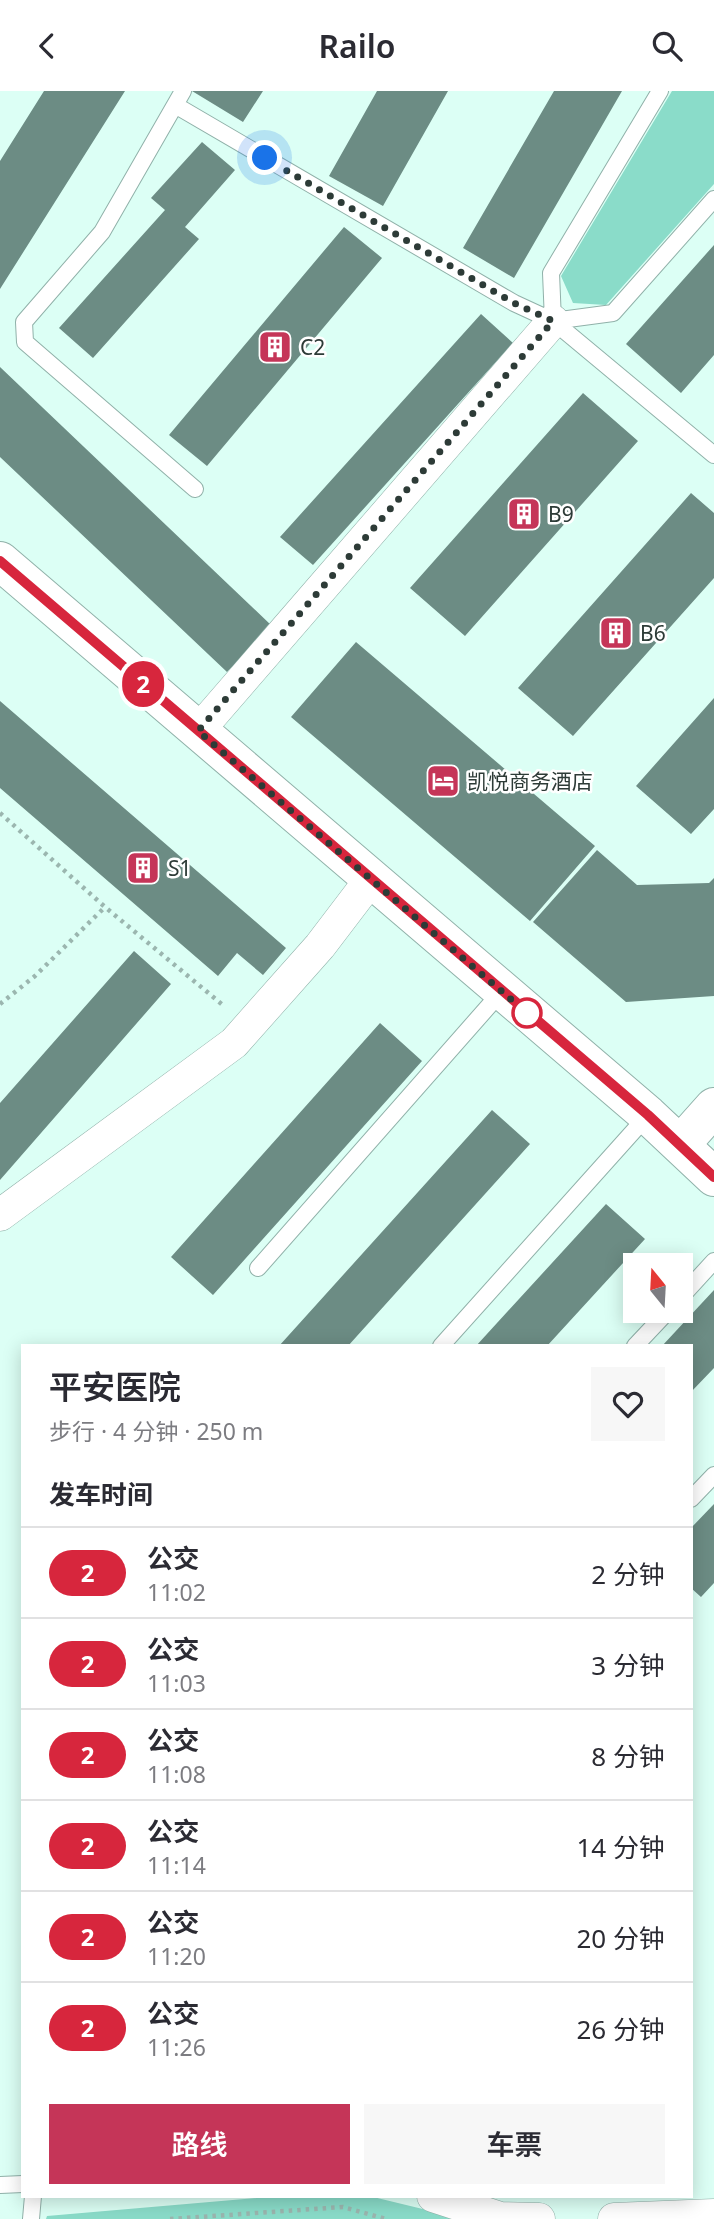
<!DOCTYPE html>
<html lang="zh">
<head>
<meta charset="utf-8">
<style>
  :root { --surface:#fff; --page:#f7f7f7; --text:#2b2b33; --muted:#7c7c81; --line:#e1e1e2; --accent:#c53558 }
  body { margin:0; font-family:"Noto Sans","Noto Sans SC",sans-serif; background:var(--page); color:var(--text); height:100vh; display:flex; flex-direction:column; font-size:26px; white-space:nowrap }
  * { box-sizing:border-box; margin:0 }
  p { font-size:23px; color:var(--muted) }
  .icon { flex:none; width:38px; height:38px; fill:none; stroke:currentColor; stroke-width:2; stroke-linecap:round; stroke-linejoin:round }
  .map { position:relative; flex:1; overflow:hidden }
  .side { position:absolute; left:21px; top:1253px; width:672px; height:854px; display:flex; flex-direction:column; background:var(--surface); border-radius:0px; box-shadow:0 4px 18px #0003 }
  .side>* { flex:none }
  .badge { padding:0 14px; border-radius:23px; font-size:24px; line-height:46px }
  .needle { width:46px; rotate:342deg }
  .fabs { position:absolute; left:623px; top:1162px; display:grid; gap:14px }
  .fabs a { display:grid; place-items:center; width:70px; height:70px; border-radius:0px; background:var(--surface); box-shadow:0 4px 18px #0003; font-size:35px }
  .you { position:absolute; width:35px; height:35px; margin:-18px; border:5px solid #fff; border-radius:50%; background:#1a73e8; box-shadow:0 0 0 10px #1a73e833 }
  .map>.badge { position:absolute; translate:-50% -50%; box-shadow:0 0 0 4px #fff }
  h2 { padding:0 28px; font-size:26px; line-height:63px }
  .round { display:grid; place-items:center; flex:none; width:74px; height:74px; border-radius:0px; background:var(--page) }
  .overview { display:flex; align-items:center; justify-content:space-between; height:119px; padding:0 28px }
  h1 { font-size:33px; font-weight:600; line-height:52px }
  .cta { display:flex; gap:14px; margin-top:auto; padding:14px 28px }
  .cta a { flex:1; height:80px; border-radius:0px; background:var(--accent); color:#fff; font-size:28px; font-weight:600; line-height:80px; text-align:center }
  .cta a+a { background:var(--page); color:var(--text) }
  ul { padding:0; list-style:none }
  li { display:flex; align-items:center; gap:21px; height:91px; padding:0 28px; border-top:2px solid var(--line) }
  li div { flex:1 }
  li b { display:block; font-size:26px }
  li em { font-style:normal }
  li .badge { min-width:77px; font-weight:700; text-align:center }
  header { display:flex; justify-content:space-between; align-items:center; height:91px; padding:0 28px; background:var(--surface); font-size:32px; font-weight:600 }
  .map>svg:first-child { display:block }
</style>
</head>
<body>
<header><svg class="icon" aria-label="back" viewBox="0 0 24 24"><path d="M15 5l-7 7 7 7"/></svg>Railo<svg class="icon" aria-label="search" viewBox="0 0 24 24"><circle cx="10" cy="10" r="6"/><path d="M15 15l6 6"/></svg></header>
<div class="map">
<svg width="714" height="2128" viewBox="0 0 714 2128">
  <rect width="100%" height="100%" fill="#dcfff5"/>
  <path fill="#8adcc9" d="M672 0H714V93L606 214 573 212 561 185Z
    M279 2105H369L464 2128H46L47 2125Z"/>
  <path fill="#6c8c84" d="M44 0H125L0 198V70Z
    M192 0H263L243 31Z
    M377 0H448L383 115 329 85Z
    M554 0H622L514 187 463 157Z
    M202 51 235 79 185 136 199 148 93 267 59 237 165 119 151 107Z
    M344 136 382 167 207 375 169 344Z
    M714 154V264L681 302 626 253Z
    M481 223 513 252 313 474 280 446Z
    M0 276 272 535 227 581 0 366Z
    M583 302 638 350 465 545 410 497Z
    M691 402 714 422V487L573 645 518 597Z
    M356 551 595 755 530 830 291 626Z
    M714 607V718L691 743 636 695Z
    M0 610 286 857 263 884 237 862 218 885 0 697Z
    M597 759 637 794 709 792 714 787V905L626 911 533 831Z
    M134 860 171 893 0 1089V1012Z
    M380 932 422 970 213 1204 171 1166Z
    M492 1019 530 1053 348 1255H279Z
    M606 1113 645 1148 547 1255H476Z
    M714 1199V1277L691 1301V1255H662Z
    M714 1413V1492L701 1506 691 1497V1437Z"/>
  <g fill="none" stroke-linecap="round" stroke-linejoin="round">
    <defs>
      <path id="lane" d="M183 0 102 141 24 231 25 251 195 398
        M660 0 551 182 553 230 613 222 714 108
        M175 14 514 212 553 230 714 364
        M258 1177 502 900
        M681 1206 714 1170
        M441 1255 648 1024
        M635 1255 668 1220
        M691 1408 714 1384
        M0 2094 23 2093
        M31 2128 33 2105"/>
      <path id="street" d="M198 640 553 230
        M0 1124 234 952 320 855 371 788
        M433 2105 500 2127 539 2128
        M614 2128 714 2124"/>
      <path id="secondary" d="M0 470 648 1024 714 1086
        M681 1053 714 1016"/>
    </defs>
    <use href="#lane" stroke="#90b1a9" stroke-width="18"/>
    <use href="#street" stroke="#90b1a9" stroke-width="33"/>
    <use href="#secondary" stroke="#90b1a9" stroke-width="40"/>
    <path stroke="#9bb6af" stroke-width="4.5" stroke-dasharray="3.5 5" stroke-linecap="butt" d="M0 722 105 816 224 915
      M0 913 35 885 105 816
      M170 2128 343 2116 386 2128"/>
    <use href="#lane" stroke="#fff" stroke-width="16"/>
    <use href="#street" stroke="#fff" stroke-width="32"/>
    <use href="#secondary" stroke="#fff" stroke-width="38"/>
  </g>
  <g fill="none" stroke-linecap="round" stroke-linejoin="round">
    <defs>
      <path id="line" d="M0 470 648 1024 714 1086"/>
    </defs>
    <use href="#line" stroke="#fff" stroke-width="16"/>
    <use href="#line" stroke="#d7263d" stroke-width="10"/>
    <path stroke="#2d3b37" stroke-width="7" stroke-dasharray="0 12.6" d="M265 67 514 212 553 230 198 640 527 922"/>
  </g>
  <defs>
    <symbol id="building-square" viewBox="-11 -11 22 22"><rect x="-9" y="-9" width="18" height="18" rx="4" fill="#c53558" stroke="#fff"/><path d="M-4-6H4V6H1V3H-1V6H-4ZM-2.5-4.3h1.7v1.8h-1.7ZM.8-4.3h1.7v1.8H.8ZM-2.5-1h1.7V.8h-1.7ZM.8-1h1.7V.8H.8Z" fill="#fff"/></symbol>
    <symbol id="hotel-square" viewBox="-11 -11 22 22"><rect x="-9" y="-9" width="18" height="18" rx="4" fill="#c53558" stroke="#fff"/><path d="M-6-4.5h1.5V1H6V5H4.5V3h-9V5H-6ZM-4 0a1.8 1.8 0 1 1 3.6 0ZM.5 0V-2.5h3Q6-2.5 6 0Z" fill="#fff"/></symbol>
  </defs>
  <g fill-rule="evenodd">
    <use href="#building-square" x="256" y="237" width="38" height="38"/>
    <use href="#building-square" x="505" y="404" width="38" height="38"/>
    <use href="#building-square" x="597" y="523" width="38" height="38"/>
    <use href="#hotel-square" x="424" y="671" width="38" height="38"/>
    <use href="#building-square" x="124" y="758" width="38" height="38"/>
  </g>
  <circle fill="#fff" stroke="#d7263d" stroke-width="3.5" cx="527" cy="922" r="14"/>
  <g text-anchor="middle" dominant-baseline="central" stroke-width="5" stroke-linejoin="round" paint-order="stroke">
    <g font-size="21" fill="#2d3b37" stroke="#fff" text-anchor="start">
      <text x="300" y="256">C2</text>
      <text x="548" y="423">B9</text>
      <text x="640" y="542">B6</text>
      <text x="467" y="690">凯悦商务酒店</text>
      <text x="168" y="777">S1</text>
    </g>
  </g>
</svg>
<div class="fabs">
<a><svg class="needle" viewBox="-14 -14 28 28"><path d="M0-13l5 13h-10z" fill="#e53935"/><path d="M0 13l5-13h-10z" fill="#7c7c81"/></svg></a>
</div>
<div class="you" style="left:265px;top:67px"></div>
<b class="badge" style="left:143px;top:593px;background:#d7263d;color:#fff">2</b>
<section class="side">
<div class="overview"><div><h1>平安医院</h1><p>步行 · 4 分钟 · 250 m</p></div><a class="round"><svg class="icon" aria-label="heart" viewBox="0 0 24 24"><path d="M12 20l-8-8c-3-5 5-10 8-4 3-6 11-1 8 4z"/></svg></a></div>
<h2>发车时间</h2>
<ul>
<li><span class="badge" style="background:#d7263d;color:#fff">2</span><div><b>公交</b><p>11:02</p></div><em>2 分钟</em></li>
<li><span class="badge" style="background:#d7263d;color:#fff">2</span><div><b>公交</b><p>11:03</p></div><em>3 分钟</em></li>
<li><span class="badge" style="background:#d7263d;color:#fff">2</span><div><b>公交</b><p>11:08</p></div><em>8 分钟</em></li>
<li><span class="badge" style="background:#d7263d;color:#fff">2</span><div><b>公交</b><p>11:14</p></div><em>14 分钟</em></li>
<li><span class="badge" style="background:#d7263d;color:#fff">2</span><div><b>公交</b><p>11:20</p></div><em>20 分钟</em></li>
<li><span class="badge" style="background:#d7263d;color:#fff">2</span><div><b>公交</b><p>11:26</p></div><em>26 分钟</em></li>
</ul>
<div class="cta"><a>路线</a><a>车票</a></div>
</section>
</div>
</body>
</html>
